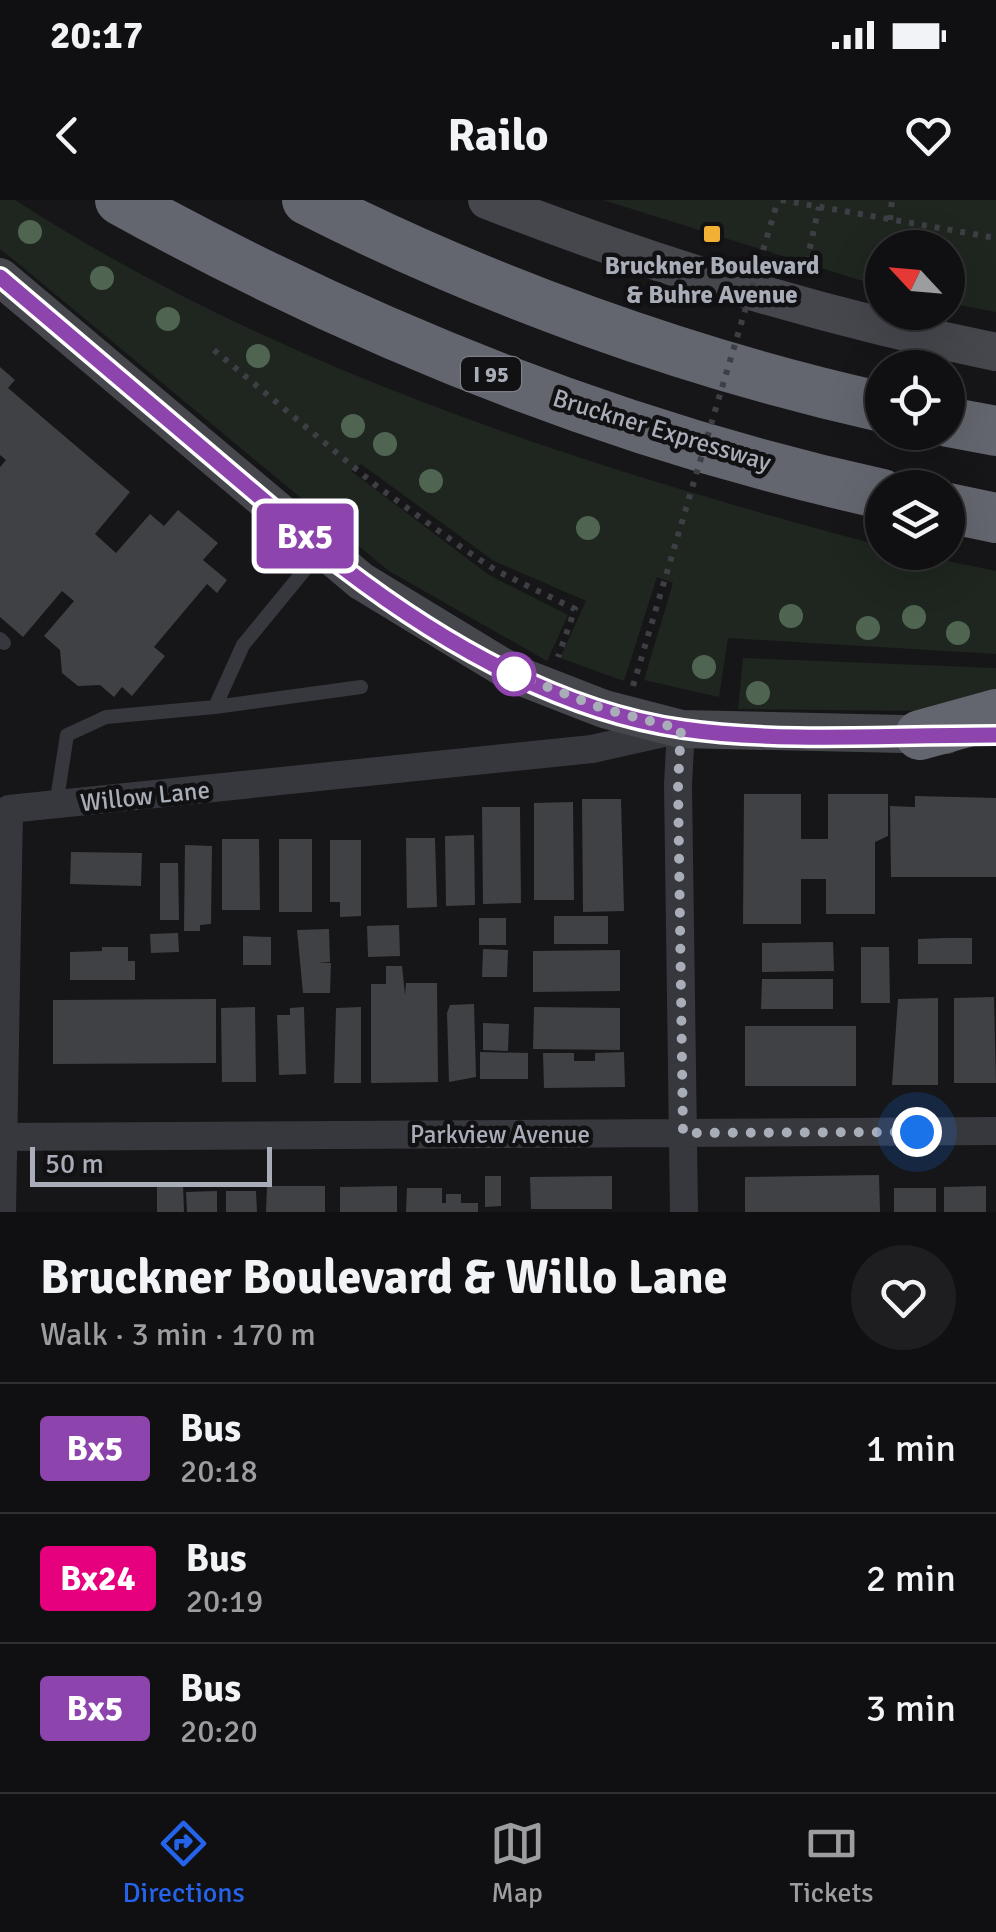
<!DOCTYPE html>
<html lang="en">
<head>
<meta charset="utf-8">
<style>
  :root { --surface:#101012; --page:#1e1e20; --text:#f1f3f6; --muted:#9c9d9f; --line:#303032; --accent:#2563eb }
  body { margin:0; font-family:Signika,sans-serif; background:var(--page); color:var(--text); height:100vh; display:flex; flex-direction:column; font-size:38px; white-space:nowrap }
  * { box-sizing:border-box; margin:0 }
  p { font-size:32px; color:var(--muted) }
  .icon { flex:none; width:55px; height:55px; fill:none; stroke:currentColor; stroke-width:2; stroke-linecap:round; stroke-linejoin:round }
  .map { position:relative; height:1012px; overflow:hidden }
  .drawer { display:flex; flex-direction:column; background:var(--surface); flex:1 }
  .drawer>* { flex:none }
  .badge { padding:0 20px; border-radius:8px; font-size:35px; line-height:65px }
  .needle { width:65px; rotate:296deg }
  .fabs { position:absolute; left:865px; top:30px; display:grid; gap:20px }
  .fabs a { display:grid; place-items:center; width:100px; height:100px; border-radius:50%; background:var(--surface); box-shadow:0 10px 40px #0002,0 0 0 2px var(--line); font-size:50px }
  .scale { position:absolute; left:30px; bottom:25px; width:242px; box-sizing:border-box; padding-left:10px; border:5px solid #a8adb8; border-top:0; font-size:28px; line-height:35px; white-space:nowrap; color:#a8adb8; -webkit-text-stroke:8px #111113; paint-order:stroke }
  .you { position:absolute; width:50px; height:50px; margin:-25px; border:8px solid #fff; border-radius:50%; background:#1a73e8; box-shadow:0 0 0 15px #1a73e833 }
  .map>.badge { position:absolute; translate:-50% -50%; box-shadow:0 0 0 5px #fff }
  .round { display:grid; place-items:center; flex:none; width:105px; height:105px; border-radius:52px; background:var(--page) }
  .summary { display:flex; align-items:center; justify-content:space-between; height:170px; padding:0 40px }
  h1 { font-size:48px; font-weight:700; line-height:75px }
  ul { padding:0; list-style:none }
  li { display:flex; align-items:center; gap:30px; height:130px; padding:0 40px; border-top:2px solid var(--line) }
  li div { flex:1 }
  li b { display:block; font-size:38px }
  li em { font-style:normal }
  li .badge { min-width:110px; font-weight:700; text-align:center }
  .status { display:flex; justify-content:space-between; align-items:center; height:70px; padding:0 50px; background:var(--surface); direction:ltr }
  .status svg { height:28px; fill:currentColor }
  header { display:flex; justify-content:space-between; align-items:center; height:130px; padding:0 40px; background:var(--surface); font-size:45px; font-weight:700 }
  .dock { display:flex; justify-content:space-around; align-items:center; height:140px; border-top:2px solid var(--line); background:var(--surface); font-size:28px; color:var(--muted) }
  .dock a { display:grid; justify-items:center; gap:5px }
  .dock .selected { color:var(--accent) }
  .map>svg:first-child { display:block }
</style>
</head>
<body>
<div class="status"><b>20:17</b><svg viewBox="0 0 49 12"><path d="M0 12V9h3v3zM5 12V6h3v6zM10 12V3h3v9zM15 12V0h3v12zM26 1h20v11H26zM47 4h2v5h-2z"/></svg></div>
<header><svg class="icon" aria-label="back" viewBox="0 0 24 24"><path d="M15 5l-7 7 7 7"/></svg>Railo<svg class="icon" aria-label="heart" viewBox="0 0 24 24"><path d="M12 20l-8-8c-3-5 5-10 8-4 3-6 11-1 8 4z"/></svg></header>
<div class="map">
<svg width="996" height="1012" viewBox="0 0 996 1012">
  <rect width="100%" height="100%" fill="#161618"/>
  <path fill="#1e261f" d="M0 0H15C277 169 584 267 882 346V352L909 353 996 371V454L728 438 719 497 644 480 673 383 657 377 624 481 560 458 586 401 494 361 361 264 351 271 489 375 568 415 547 461 389 371 14 60 0 49Z
    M603 0H996V112L948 103V48H882V87Z
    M743 458 996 468V497L930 511 738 509Z"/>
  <path fill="#404145" d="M0 167 15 180 8 188 130 292 95 334 116 353 150 314 164 326 178 310 218 343 203 360 227 380 217 393 207 384 154 447 165 456 132 496 122 487 114 497 100 485 78 486 62 473 60 450 44 436 74 401 62 391 23 437 0 417V267L6 260 0 255Z
    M744 594H801V639H828V594H888V636L875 642V714H826V679H801V724H743Z
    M915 596 996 598V677H891L890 606 915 607Z
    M582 599H621L624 711 583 712Z
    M573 602 574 700H534V603Z
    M482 607H520L521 703 483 704Z
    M474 635 475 705 446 706 445 636Z
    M406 638H435L437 707 407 708Z
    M222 639H259L260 710H222Z
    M279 639H312V712H279Z
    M330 640H361V716L340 717V702H330Z
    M185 645 212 646 211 724 200 725V731H184Z
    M71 652 142 653 141 686 70 684Z
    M160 663H178L179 720H160Z
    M554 716H608V744H554Z
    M479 718H506V745H479Z
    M399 725 400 756 368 757 367 726Z
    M329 729 330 762 317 763H331L330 793H303L297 730Z
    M178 733 179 752 151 753 150 734Z
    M243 736 271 737V765H243Z
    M945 738H972V764H918V739Z
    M833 742 834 771 762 772V743Z
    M102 747H128V761H135V780H70V752L102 751Z
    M861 747H889L890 803H861Z
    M483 749 508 750 507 777H482Z
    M620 750V791L533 792V751Z
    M386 766H402L405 795 406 783H437L438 882 371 883V784H386Z
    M762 779H833V809H761Z
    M994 797 996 883H954V798Z
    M938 798V885H892L898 799Z
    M216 799V863L53 864V800Z
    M474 804 476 877 449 882 447 813 450 805Z
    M255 807 256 882H222L221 808Z
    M304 807 306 874 279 875 277 815H290V808Z
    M361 807V883H334L336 808Z
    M534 807 620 808V850L533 849Z
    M483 823 509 824 508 851 483 850Z
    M745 826H856V886H745Z
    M480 852 528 853V879H480Z
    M624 852 625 887 544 888 543 853H574V861H595V853Z
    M879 975 880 1012H745V977Z
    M485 976H501V1006L485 1007Z
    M612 976V1009H531L530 977Z
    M157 983H183L184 1012H157Z
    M267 986H325V1012H266Z
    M397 986V1012H340V987Z
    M986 986V1012H944V987Z
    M407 988H442V1003H446V994H461V1003H478V1012H406Z
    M894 988H936V1012H894Z
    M217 991V1012H187L186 992Z
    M226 991H256L257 1012H226Z"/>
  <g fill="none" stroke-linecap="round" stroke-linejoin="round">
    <path stroke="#3d3f44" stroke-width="6" stroke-dasharray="5 8" stroke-linecap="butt" d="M781 0 996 38
      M890 20 892 0
      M804 74 819 7
      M214 150 374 284 461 347 497 371 575 409 558 457"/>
    <path stroke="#37383d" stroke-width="14" d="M0 439 4 443
      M215 507 361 487
      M56 605 67 535 106 517 215 507 243 445 321 350"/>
    <path stroke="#37383d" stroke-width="28" d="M4 937 996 931
      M2 1012 9 609 592 549 681 529 678 584 684 1012"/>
    <path stroke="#45474d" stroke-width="38" d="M487 0C652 65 822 117 996 152
      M0 77 361 381 514 474 604 509 681 529 946 535"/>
    <path stroke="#63666e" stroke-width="50" d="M120 0C359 132 616 235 882 294
      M307 0C484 90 689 164 882 207
      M948 222 996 231
      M948 308 996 318
      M920 535 996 514"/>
    <path stroke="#3d3f44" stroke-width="6" stroke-dasharray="5 8" stroke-linecap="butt" d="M633 486 778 0"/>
  </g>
  <g fill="#506452">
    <circle cx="30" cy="32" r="12"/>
    <circle cx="102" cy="78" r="12"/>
    <circle cx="168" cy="119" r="12"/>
    <circle cx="258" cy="156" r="12"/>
    <circle cx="353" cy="226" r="12"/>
    <circle cx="385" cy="244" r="12"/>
    <circle cx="431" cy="281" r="12"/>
    <circle cx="588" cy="328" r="12"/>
    <circle cx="791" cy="416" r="12"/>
    <circle cx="914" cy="417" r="12"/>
    <circle cx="868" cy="428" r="12"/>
    <circle cx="958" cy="433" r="12"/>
    <circle cx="704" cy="467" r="12"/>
    <circle cx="758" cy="493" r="12"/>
  </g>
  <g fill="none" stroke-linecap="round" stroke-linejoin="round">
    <defs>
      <path id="line" d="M0 77 341 366C439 441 558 511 683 529 780 543 897 535 996 535"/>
    </defs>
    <use href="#line" stroke="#fff" stroke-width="22"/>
    <use href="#line" stroke="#8e44ad" stroke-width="15"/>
    <path stroke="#a8adb8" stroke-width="10" stroke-dasharray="0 18" d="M514 474 604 509 681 529 678 584 683 933 917 932"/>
  </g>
  <rect fill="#f2b134" stroke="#111113" stroke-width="4" x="702" y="24" width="20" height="20" rx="5"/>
  <circle fill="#fff" stroke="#8e44ad" stroke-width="5" cx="514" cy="474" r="20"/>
  <g text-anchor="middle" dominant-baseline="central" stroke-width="9" stroke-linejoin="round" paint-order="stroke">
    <rect fill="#111113" stroke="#7b7e86" stroke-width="2.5" x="461" y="157" width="60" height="34" rx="8"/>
    <g font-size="22" font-weight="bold" fill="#a8adb8">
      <text x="491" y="174">I 95</text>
    </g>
    <g font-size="25" font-weight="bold" fill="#a8adb8" stroke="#111113">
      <text x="712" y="65">Bruckner Boulevard<tspan x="712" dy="29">&amp; Buhre Avenue</tspan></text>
    </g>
    <g font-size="25" fill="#a8adb8" stroke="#111113">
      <text transform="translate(662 230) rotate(17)">Bruckner Expressway</text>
      <text transform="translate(145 596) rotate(-6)">Willow Lane</text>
      <text x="500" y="934">Parkview Avenue</text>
    </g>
  </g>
</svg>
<div class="fabs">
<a><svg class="needle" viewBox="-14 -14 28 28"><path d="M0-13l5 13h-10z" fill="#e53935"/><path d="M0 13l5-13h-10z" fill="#9c9d9f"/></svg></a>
<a><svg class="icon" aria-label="locate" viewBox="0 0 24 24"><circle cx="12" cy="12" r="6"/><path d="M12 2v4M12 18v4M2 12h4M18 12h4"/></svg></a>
<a><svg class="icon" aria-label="layers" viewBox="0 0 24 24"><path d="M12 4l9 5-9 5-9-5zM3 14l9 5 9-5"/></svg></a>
</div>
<div class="scale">50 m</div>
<div class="you" style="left:917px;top:932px"></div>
<b class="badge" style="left:305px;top:336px;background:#8e44ad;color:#fff">Bx5</b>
</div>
<section class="drawer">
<div class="summary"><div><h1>Bruckner Boulevard &amp; Willo Lane</h1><p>Walk · 3 min · 170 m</p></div><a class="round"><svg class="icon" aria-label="heart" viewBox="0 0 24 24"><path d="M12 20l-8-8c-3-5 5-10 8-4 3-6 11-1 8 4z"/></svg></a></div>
<ul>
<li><span class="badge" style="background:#8e44ad;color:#fff">Bx5</span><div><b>Bus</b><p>20:18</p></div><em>1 min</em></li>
<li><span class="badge" style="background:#e6007e;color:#fff">Bx24</span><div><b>Bus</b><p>20:19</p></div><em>2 min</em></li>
<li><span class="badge" style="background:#8e44ad;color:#fff">Bx5</span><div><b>Bus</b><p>20:20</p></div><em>3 min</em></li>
</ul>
</section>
<nav class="dock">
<a class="selected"><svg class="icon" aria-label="directions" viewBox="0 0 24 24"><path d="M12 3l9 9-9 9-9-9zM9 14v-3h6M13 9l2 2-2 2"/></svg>Directions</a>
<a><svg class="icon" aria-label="map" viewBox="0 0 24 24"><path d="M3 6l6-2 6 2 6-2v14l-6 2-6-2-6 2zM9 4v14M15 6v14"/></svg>Map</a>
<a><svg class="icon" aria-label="tickets" viewBox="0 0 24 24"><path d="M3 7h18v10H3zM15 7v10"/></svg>Tickets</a>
</nav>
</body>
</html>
